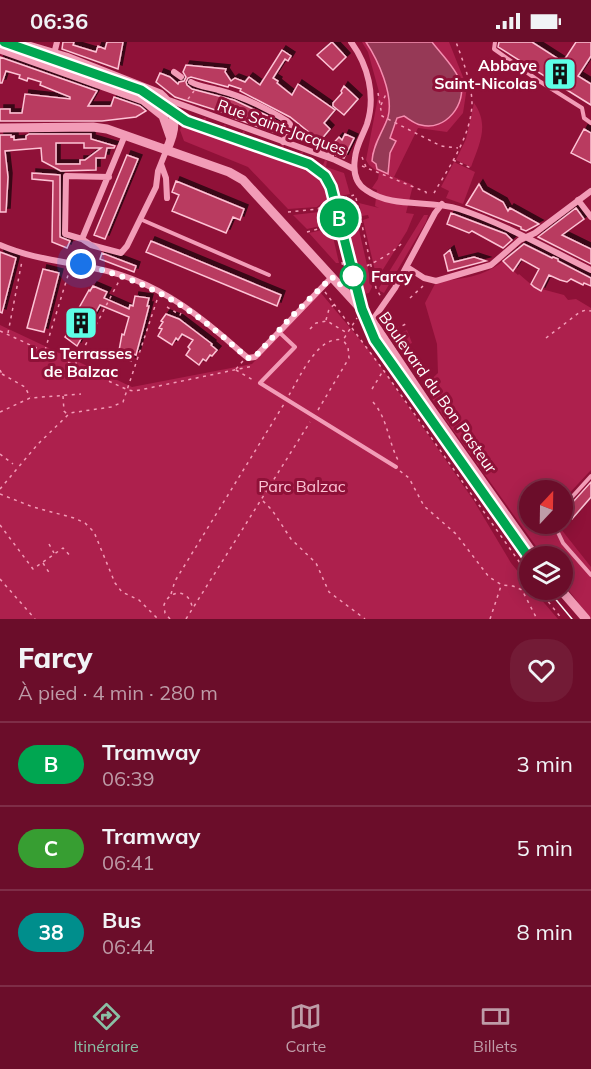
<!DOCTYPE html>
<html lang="fr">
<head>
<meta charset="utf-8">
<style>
  :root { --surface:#6b0d2a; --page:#731b36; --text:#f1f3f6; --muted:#be9ca8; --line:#7e2d47; --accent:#8abfa5 }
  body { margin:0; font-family:Mulish,sans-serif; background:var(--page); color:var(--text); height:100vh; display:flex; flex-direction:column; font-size:22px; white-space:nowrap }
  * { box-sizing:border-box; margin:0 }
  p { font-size:20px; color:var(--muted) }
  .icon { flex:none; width:33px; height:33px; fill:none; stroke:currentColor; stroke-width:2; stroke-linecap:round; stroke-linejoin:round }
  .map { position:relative; height:577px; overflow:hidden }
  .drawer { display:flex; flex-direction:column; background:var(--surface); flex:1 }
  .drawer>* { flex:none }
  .badge { padding:0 12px; border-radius:20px; font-size:21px; line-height:39px }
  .needle { width:39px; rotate:22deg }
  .controls { position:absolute; left:519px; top:438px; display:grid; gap:12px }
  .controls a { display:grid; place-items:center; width:54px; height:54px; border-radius:50%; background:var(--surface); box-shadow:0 3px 15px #0003,0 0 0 2px var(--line); font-size:30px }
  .you { position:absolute; width:30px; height:30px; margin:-15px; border:4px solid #fff; border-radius:50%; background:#1a73e8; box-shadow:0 0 0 9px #1a73e833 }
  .map>.badge { position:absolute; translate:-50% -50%; box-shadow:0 0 0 3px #fff }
  .round { display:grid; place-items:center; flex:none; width:63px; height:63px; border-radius:24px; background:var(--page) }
  .head { display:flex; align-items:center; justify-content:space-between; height:102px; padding:0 18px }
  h1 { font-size:28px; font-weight:800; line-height:45px }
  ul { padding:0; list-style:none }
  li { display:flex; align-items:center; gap:18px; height:84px; padding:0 18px; border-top:2px solid var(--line) }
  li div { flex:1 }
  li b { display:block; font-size:22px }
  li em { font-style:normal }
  li .badge { min-width:66px; font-weight:700; text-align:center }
  .status { display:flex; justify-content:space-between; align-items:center; height:42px; padding:0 30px; background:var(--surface); direction:ltr }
  .status svg { height:16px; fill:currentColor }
  .tab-bar { display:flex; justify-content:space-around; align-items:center; height:84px; border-top:2px solid var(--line); background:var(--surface); font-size:16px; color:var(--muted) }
  .tab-bar a { display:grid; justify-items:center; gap:3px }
  .tab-bar .current { color:var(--accent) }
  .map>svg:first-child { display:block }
</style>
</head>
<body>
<div class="status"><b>06:36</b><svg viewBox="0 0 49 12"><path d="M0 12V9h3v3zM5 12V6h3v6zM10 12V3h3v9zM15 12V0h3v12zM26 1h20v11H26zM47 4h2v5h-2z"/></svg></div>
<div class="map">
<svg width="591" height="577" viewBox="0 0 591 577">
  <defs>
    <filter id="shadow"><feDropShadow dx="4" dy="-4" stdDeviation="0" flood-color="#0009"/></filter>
  </defs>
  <rect width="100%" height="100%" fill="#8f1138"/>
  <path fill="#ad204d" d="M362 0H366C378 18 390 43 389 66 409 77 419 87 442 81L460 38 432 0H449L467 45 463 71 447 90 418 86 394 135 413 143 406 171 414 172 407 189 377 237 363 178 369 176 368 173 362 174 359 161 379 166 375 164 377 148 372 146 378 137 379 131 369 123 366 118 379 50 368 10Z
    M67 20C92 29 149 43 165 63 167 66 169 71 170 75L148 59 64 27Z
    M474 61C490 83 479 103 471 125L456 118 466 97Z
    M186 71 191 72 190 77 202 81 204 76H206L204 82 221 88 224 83H226L224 89 241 95 243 89 245 90 243 96 260 102 262 96V102L279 108 282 103 284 104 282 109 298 115 301 110H303L301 116 323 123 325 118 327 119 326 125 344 131 350 152 327 157 317 165 288 167 248 125 184 99 180 88Z
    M454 120 475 130 463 162 446 156 449 149 441 145Z
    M326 164 329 182 307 187 293 173 319 170Z
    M424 173H428L426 180 384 251 380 249 379 246Z
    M357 179 372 245 369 251 364 252 347 182Z
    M331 186 339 221H336L309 191Z
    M503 219 518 233 519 232 534 245 564 253 568 258 576 257 591 266V428L563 458 562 448H530V482H557L591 525V577L563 541 562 514H543L445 377 424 344 438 331 437 302 425 261 436 240C459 237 485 235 503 219Z
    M320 250 373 313 474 459 511 521 529 543 530 548H533L558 577H0V283L132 345 252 322Z
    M399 286 401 291 407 288 412 301 405 304 413 321 419 318 424 327 418 330 414 329 390 291Z
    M381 298 422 362 530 514 529 527 372 303Z"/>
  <path fill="#963956" stroke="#f58db0" stroke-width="1.5" d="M366 0H432C441 12 455 25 460 39 468 61 445 90 421 83 415 82 409 77 404 74L397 76 390 96 396 99 390 111 388 132 377 127 376 122 372 119C373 102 383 90 388 75 394 53 378 18 366 0Z"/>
  <path fill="#b93a61" stroke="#fdc3d5" stroke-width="1.5" fill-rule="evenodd" filter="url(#shadow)" d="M63 0H74L73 3 96 10 98 4 105 7 107 0H123L118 27 62 7Z
    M332 0 346 15 333 28 317 13Z
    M499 0H532L563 20 576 0H591V14L578 34 591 42V63L498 5Z
    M282 8 291 14 288 19 285 17 273 36 278 39 277 41 292 53 298 42 335 68 324 81 330 87 320 99 290 75 240 49 241 47 229 43 228 45 191 35 188 36 186 40 187 43 192 47 234 58 268 74 284 84 281 90 276 91 231 75V73L175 55 156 40 160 31 170 35 178 42 179 40 184 39 186 35 183 30 186 23 226 27 225 30 231 39 235 36 245 40 249 35 260 43Z
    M0 15 97 49 88 64H111L114 55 140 64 146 69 136 75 102 79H0V67H10V71H22L25 52 70 57V55L40 43 41 40 28 36 27 39 19 36 20 33 6 29 2 41H0Z
    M344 44 358 57 344 73 333 64V61L342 51 341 49Z
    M584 87 591 91V121L571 111Z
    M29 92H91V97L115 104 114 106H107L105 116H96V128L61 129 42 119 41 106 5 109 8 135 6 170H0V93H11V95L14 94V98L26 97V94ZM56 101H84V106H101L85 118H80V122H56Z
    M345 92 354 96 344 116 336 113 329 106 339 95 342 98Z
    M127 113 138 117 105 197 94 193Z
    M32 131 60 133V195L70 199 67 206 52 200 53 139 32 137Z
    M176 139 244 167 240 178 233 175 226 191 172 169 179 153 172 150Z
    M479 142 483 149 503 160 508 169 510 166 539 182 526 189 521 187V185L466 163Z
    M576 166 584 177 562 193 591 207V222L538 195Z
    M451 171 506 192 512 198 503 206 472 189 469 191 447 182Z
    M151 199 281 253 277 264 146 210Z
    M524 202 552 216 553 215 558 217V219L591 236V244L584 241 583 243 571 237 567 240 560 238 549 233 541 249 534 245 531 242 539 227 521 217 513 229 503 219Z
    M450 208 454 220 474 215 486 219 448 229 444 213Z
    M0 210 16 216 2 271 0 270Z
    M102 211 136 224 134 230 100 217Z
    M43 227 59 231 44 290 27 286Z
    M93 244 107 250 104 256 129 267 130 263 133 264 135 254 149 256 147 264H149L143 287 136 313 133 312 131 319 118 314 122 292 124 293 129 275 100 263 77 304 65 295 68 290 66 289 89 248 90 249Z
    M166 272 179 277 212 302 211 303 217 308 212 314 210 313 206 319 203 317 199 323 186 313 190 307 188 305 193 298 182 292 178 298 176 296 172 303 158 294 162 287 159 286 163 280 161 279Z
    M591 440V455L572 477 564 470Z"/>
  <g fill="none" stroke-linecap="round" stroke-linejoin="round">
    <path stroke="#f29cb7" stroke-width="1.5" stroke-dasharray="3 4.5" stroke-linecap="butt" d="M460 38 470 45
      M378 51 382 74 441 104 458 106
      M188 57 194 49
      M381 63 386 52
      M362 115 366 125
      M453 118 473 127
      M362 124 426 150 427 154
      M434 151C449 125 471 94 472 62 472 42 463 19 456 0
      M356 156 376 246 381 255
      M337 158 354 153
      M338 158 341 169
      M328 163 330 170
      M288 170 318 167 322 163 329 160
      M307 190 333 183
      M353 218 362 255
      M342 220 344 231
      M353 229C367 225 392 212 402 201
      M325 250 384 329 530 535
      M410 256 423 244
      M167 265 180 273 181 271
      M326 278 329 267 335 262
      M310 287 316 281 327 279 347 291
      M0 289 128 348 135 349 253 324
      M389 290 408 281
      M8 291 22 219
      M546 296 580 270 586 268 591 269
      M45 308 69 230
      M75 323 119 239
      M236 327 243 319
      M0 328 2 332 0 334
      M236 328 253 338
      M2 332 25 345 30 355
      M372 347 383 329
      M289 353C300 335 318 293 342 298
      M63 354 64 369 67 372
      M373 360C388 377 388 400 399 420
      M318 368 349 316 348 305 343 298 357 276
      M0 370 30 356 81 352
      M0 412 13 422
      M400 429 409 436 424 464 456 492 489 535 502 543 513 544 522 548 537 577
      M0 447 38 402 70 371 111 365 123 360 157 258
      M0 452 33 465 74 476 85 481 94 490 115 541 122 550 139 558 157 576
      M263 459 272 468 291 497 316 521 329 550 365 577
      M0 483 33 527 63 506 72 516
      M49 502 54 511
      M43 521 50 532
      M0 537 35 577
      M539 548 562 577
      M171 552 175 539 284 362
      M170 577 165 571 164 563C170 547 188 547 192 564
      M186 577 310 380
      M490 577 501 544"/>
    <path stroke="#f29cb7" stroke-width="4" d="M495 0 494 7 539 39 582 66 584 76 591 81
      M140 177 269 233
      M279 290 295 305 260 341 396 425
      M562 466 591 434
      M554 482 563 501 591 533"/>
    <path stroke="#f29cb7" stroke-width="6" d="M351 0C368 23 376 54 367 82 363 93 356 104 355 116 353 129 355 141 366 148 393 167 429 157 459 167 505 182 548 207 591 228
      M54 12 57 0
      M174 30 181 35
      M191 40C200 45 208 45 218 48 242 54 266 66 287 79L290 82V88L283 100
      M166 57 335 118 354 127
      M290 88 298 89 331 114
      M161 122 166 136 167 156
      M109 135 66 134 65 192 82 197 125 93
      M578 158 591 175
      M82 197 91 203 121 211 127 204 156 145 158 129 166 109
      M0 203C39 220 81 220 121 233 156 244 192 268 220 292 230 300 239 309 248 316L255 315 332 235
      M407 225 424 236 436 239 491 223 520 198 535 191 591 149
      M372 279 395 246 435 171 442 162"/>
    <path stroke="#f29cb7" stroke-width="9" d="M15 0 66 15 160 52C179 68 176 89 166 109
      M0 7 143 58 163 74 171 97
      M0 86 93 85 107 87 229 130 243 138 372 279 426 360 535 514
      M561 548 586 577"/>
    <path stroke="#fff" stroke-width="1.5" d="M0 3 140 52 185 83 300 124 318 133 327 147C342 198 347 253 372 300L530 524
      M548 548 572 577"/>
  </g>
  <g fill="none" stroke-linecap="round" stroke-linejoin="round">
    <defs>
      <path id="line" d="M4 0 141 48 186 79 309 122 325 134 331 145 362 267 375 298 530 517"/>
    </defs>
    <use href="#line" stroke="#fff" stroke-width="14"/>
    <use href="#line" stroke="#00a651" stroke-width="9"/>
    <path stroke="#fff" stroke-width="6" stroke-dasharray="0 10.8" d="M81 222C128 234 167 251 206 281 221 292 234 305 248 316L255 315 291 275 332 235 339 243 353 234"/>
  </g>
  <defs>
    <symbol id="building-square" viewBox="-11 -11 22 22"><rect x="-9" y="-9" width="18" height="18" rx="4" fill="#5dffe6" stroke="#8f1138"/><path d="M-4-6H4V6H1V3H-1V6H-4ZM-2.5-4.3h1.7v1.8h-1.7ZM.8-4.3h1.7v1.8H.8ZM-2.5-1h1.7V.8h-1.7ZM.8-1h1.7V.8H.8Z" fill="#111"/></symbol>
  </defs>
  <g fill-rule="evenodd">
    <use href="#building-square" x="541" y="13" width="38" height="38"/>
    <use href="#building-square" x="62" y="262" width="38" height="38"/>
  </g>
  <circle fill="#fff" stroke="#00a651" stroke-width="3" cx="353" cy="234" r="12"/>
  <g text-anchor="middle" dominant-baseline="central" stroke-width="6" stroke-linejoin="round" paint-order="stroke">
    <g font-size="16" font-weight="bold" fill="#fff" stroke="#8f1138" text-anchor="end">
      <text x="537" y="23">Abbaye<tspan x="537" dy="18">Saint-Nicolas</tspan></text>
      <text x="81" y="311" text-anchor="middle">Les Terrasses<tspan x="81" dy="18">de Balzac</tspan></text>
    </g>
    <g font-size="16" fill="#fff" stroke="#8f1138">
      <text transform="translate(282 85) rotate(20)">Rue Saint-Jacques</text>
      <text transform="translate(438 350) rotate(55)">Boulevard du Bon Pasteur</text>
    </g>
    <g font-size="16" font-weight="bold" fill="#fff" stroke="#8f1138" text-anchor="start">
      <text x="371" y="234">Farcy</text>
    </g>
    <g font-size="16" fill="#fdc3d5" stroke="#8f1138">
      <text x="302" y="444">Parc Balzac</text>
    </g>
  </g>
</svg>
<div class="controls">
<a><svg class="needle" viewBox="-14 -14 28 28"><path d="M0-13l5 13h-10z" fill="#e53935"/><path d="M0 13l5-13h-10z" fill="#be9ca8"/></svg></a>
<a><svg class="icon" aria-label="layers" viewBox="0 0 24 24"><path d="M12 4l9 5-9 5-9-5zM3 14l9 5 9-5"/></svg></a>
</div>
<div class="you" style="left:81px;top:222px"></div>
<b class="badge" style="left:339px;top:176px;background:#00a651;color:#fff">B</b>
</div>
<section class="drawer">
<div class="head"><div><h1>Farcy</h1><p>À pied · 4 min · 280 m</p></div><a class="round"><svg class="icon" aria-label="heart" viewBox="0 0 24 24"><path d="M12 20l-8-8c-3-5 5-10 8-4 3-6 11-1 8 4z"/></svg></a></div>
<ul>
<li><span class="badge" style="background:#00a651;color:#fff">B</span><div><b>Tramway</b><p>06:39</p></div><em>3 min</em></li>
<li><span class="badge" style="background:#379e32;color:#fff">C</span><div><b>Tramway</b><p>06:41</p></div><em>5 min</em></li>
<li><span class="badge" style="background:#008e8c;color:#fff">38</span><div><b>Bus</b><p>06:44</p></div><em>8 min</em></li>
</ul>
</section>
<nav class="tab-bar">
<a class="current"><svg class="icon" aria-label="directions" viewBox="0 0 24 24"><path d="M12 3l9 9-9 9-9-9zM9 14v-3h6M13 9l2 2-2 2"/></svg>Itinéraire</a>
<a><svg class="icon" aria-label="map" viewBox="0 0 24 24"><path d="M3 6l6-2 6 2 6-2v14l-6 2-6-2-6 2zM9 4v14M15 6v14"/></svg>Carte</a>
<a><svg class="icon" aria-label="tickets" viewBox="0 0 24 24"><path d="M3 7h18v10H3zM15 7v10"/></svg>Billets</a>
</nav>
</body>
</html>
